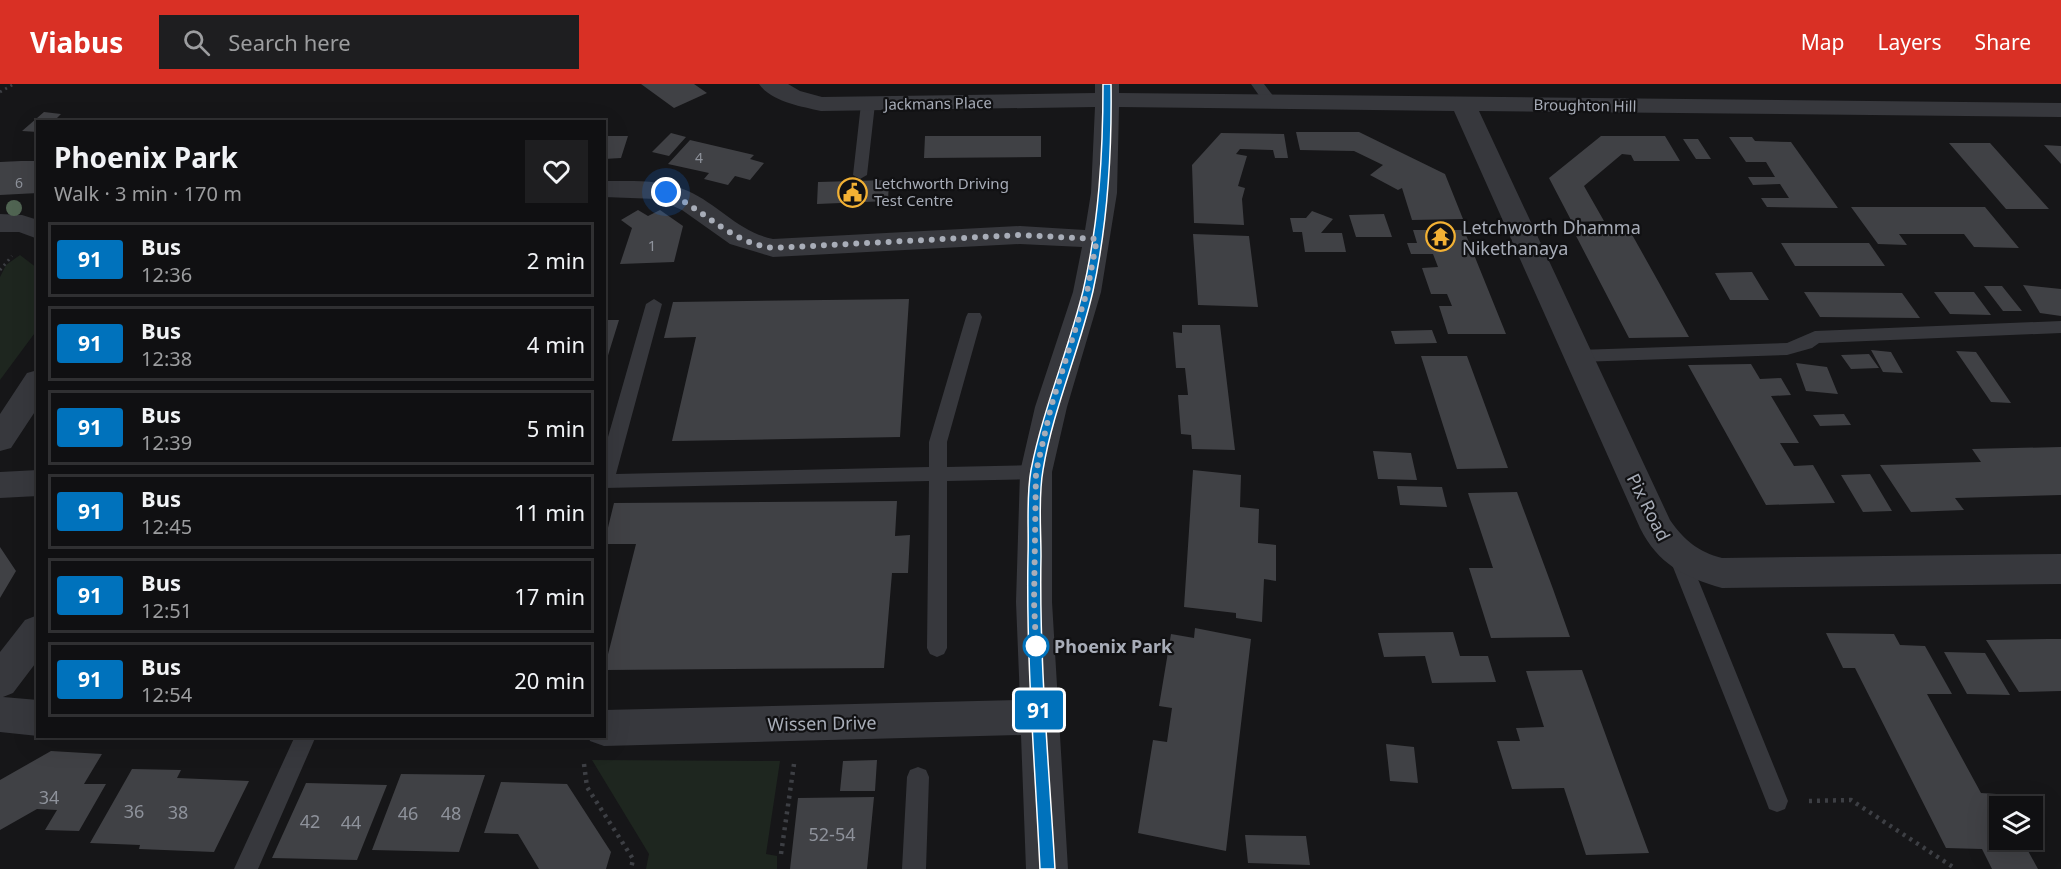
<!DOCTYPE html>
<html lang="en">
<head>
<meta charset="utf-8">
<style>
  :root { --surface:#101012; --page:#1e1e20; --text:#f1f3f6; --muted:#9c9d9f; --line:#303032; --accent:#d93025 }
  body { margin:0; font-family:"Noto Sans",sans-serif; background:var(--page); color:var(--text); height:100vh; display:flex; flex-direction:column; font-size:22px; white-space:nowrap }
  * { box-sizing:border-box; margin:0 }
  p { font-size:20px; color:var(--muted) }
  .icon { flex:none; width:33px; height:33px; fill:none; stroke:currentColor; stroke-width:2; stroke-linecap:round; stroke-linejoin:round }
  .map { position:relative; flex:1; overflow:hidden }
  .drawer { position:absolute; left:36px; top:36px; width:570px; height:618px; display:flex; flex-direction:column; background:var(--surface); border-radius:0px; box-shadow:0 6px 24px #0002,0 0 0 2px var(--line) }
  .drawer>* { flex:none }
  .badge { padding:0 12px; border-radius:4px; font-size:21px; line-height:39px }
  .controls { position:absolute; left:1989px; top:712px; display:grid; gap:12px }
  .controls a { display:grid; place-items:center; width:54px; height:54px; border-radius:0px; background:var(--surface); box-shadow:0 6px 24px #0002,0 0 0 2px var(--line); font-size:30px }
  .you { position:absolute; width:30px; height:30px; margin:-15px; border:4px solid #fff; border-radius:50%; background:#1a73e8; box-shadow:0 0 0 9px #1a73e833 }
  .map>.badge { position:absolute; translate:-50% -50%; box-shadow:0 0 0 3px #fff }
  .round { display:grid; place-items:center; flex:none; width:63px; height:63px; border-radius:0px; background:var(--page) }
  .summary { display:flex; align-items:center; justify-content:space-between; height:102px; padding:0 18px }
  h1 { font-size:28px; font-weight:700; line-height:45px }
  ul { padding:0; list-style:none }
  li { display:flex; align-items:center; gap:18px; height:75px; margin:0 12px 9px; padding:0 6px; border:3px solid var(--line); border-radius:0px }
  li div { flex:1 }
  li b { display:block; font-size:22px }
  li em { font-style:normal }
  li .badge { min-width:66px; font-weight:700; text-align:center }
  header { display:flex; align-items:center; gap:36px; box-sizing:border-box; height:84px; padding:0 30px; background:var(--accent); color:#fff }
  header strong { font-size:28px }
  nav { display:flex; gap:33px; margin-inline-start:auto; font-size:21px }
  .search { width:420px; height:54px; background:var(--page); display:flex; align-items:center; gap:15px; box-sizing:border-box; padding:0 21px; border-radius:0px; color:var(--muted); font-size:22px }
  .map>svg:first-child { display:block }
</style>
</head>
<body>
<header>
<strong>Viabus</strong>
<div class="search"><svg class="icon" aria-label="search" viewBox="0 0 24 24"><circle cx="10" cy="10" r="6"/><path d="M15 15l6 6"/></svg>Search here</div>
<nav><a>Map</a><a>Layers</a><a>Share</a></nav>
</header>
<div class="map">
<svg width="2061" height="785" viewBox="0 0 2061 785">
  <rect width="100%" height="100%" fill="#161618"/>
  <path fill="#1e261f" d="M20 171 37 184V246L0 296V193L6 181Z
    M592 676 780 677 766 770 777 772V785H646L649 770Z"/>
  <path fill="#404145" d="M641 0H694L707 9 674 24Z
    M44 28 61 30 53 38H38V48L22 47Z
    M1296 48H1359L1445 90 1463 135 1412 136 1402 104 1398 106 1370 91 1383 81 1354 67 1300 66Z
    M671 49 686 53 669 72 652 68Z
    M1221 49 1284 50 1288 74H1275L1273 66 1240 65 1236 70 1247 72 1238 102 1245 104 1242 115 1244 141 1194 139 1192 81Z
    M607 52H628L621 74 604 75Z
    M925 52H1041V73L924 74Z
    M1601 52H1665L1680 77H1634L1631 71 1622 70 1584 102 1604 137 1572 138 1549 94Z
    M1729 53H1752L1755 57 1791 58 1838 124 1767 123 1761 114H1789L1780 100 1753 101 1748 93H1775L1766 78H1746Z
    M1683 55H1698L1711 75H1696Z
    M690 56 754 71 750 75 764 79 750 96 735 92 728 101 704 95 709 89 668 80Z
    M1949 59H1990L2049 125H2006Z
    M2044 61 2061 62V80Z
    M21 77H38V109L0 111V78Z
    M889 96 888 117 817 120 818 98Z
    M1851 123H1985L2019 164 1974 163 1964 150H1899L1907 161 1878 160Z
    M638 126 648 132 660 126 683 142 674 178 620 180 632 144 621 136Z
    M1312 127 1333 135 1321 149H1342L1346 168H1305L1302 148H1293L1290 134H1306Z
    M1384 130 1392 153H1356L1349 131Z
    M1413 146H1464L1506 250H1448L1439 222H1452L1447 210H1431L1422 184 1438 183 1433 170H1411L1407 159H1417Z
    M1630 147 1658 197 1689 253 1629 254 1574 148Z
    M1193 150 1249 152 1258 223 1198 221Z
    M1781 159H1869L1885 182H1795Z
    M1752 188 1769 216H1730L1715 189Z
    M2023 201 2061 205V232L2040 229Z
    M1984 202H2002L2022 227H2003Z
    M1804 208 1902 209 1920 234 1820 233Z
    M1934 208H1974L1991 231 1950 230Z
    M909 215 900 353 672 357 696 253 664 254 673 218Z
    M604 236H619L605 281H604Z
    M1182 241H1220L1235 366 1192 365 1191 351 1181 350 1178 311H1188L1185 284H1176L1173 248 1182 249Z
    M1432 246 1437 259 1395 260 1391 247Z
    M1871 266 1891 268 1903 289 1883 288Z
    M1956 267 1976 268 2011 319 1991 318Z
    M1869 270 1879 284 1851 285 1841 271Z
    M1421 272H1467L1508 384 1457 385Z
    M1796 279 1827 283 1838 310 1806 307Z
    M1751 280 1760 295 1781 294 1791 311 1771 312 1799 359H1780L1794 382 1813 381 1835 419 1766 421 1688 281Z
    M1844 330 1851 341 1820 342 1813 331Z
    M2061 363V411L1955 414 1964 426 1911 428 1880 381 1981 378 1972 365Z
    M1373 367 1411 369 1417 396 1378 395Z
    M1193 386 1241 391 1240 423 1259 425 1258 459 1276 461V497L1264 495 1262 538 1236 534V529L1184 523Z
    M1870 390 1892 427 1863 428 1841 391Z
    M1397 402 1442 403 1447 423 1400 421Z
    M1517 408 1553 505 1570 553 1491 554 1469 484H1493L1468 409Z
    M897 417 895 452 910 451 908 489H892L884 584 604 586 636 460H604L614 419Z
    M0 463 16 487 0 514Z
    M1195 544 1251 555 1226 767 1138 749 1153 656 1167 658 1172 624 1159 622 1171 550 1194 554Z
    M1453 548 1460 572H1488L1496 598 1432 599 1425 572 1384 573 1378 549Z
    M1826 549 1894 550 1900 561 1925 562 1952 610H1927L1981 709 2012 711 2019 723H2000V739H1997L2000 756H2006L2011 765H2027L2038 785H1992L1982 765 1946 764 1855 584H1843Z
    M2048 555H2061V607L2019 608 1986 556Z
    M1944 568 1985 569 2010 611 1967 610Z
    M1582 586 1625 704 1649 769 1586 771 1564 704 1512 705 1497 657H1520L1516 644 1544 643 1526 587Z
    M1386 660 1414 663 1418 699 1390 697Z
    M51 667 102 670 84 700H106L79 747 45 746 57 726 37 725 0 746V696Z
    M877 676 875 707H840L843 677Z
    M132 685 181 686 177 694 249 697 214 768 139 765 140 761 90 759Z
    M401 690 485 691 459 768 372 766Z
    M501 698 567 700 611 768 606 785H539L518 750 484 749Z
    M306 699 387 701 357 776 272 774Z
    M874 713 867 785H790L798 714Z
    M1245 751 1306 752 1310 781 1248 779Z"/>
  <g fill="none" stroke-linecap="round" stroke-linejoin="round">
    <path stroke="#3d3f44" stroke-width="3" stroke-dasharray="2 4" stroke-linecap="butt" d="M0 8 14 0
      M0 186 12 172"/>
    <path stroke="#3d3f44" stroke-width="4.5" stroke-dasharray="3 5" stroke-linecap="butt" d="M584 680 587 703 633 775 631 785
      M1809 717 1851 716 1956 785
      M781 770 794 680"/>
    <path fill="#37383d" fill-rule="evenodd" d="M1251 0H1264L1277 17 1275 20H1265Z
      M868 16 875 20 867 91 860 95 853 91 861 20Z
      M654 215 662 220 616 390 929 383V358L966 233 968 229H980L982 233 947 358V383L1036 381 1042 383 1045 388 1042 393 1036 395 947 397V564L944 570 937 573 930 570 927 564 929 397 604 404V367L646 220Z
      M2061 237V249L1819 259 1812 264 1787 271 1578 278 1570 272 1578 266 1787 259 1815 247Z
      M1679 465 1686 467 1689 473 1788 717 1785 725 1777 728 1769 725 1766 717 1669 473 1672 467Z
      M295 652H316L258 785H234Z
      M918 683 926 686 929 693 926 785H902L907 693 910 686Z"/>
    <path fill="#37383d" fill-rule="evenodd" d="M759 0H788L800 7 822 13 1095 9V0H1119V9L2061 19V33L1479 27 1670 436C1684 456 1698 468 1722 474L2061 470V500L1722 504C1684 493 1658 480 1640 444L1454 27 1119 23 1117 109 1101 208 1067 323 1052 388V518L1068 785H1026L1021 651 604 662 590 657 588 652H604V626L1020 616 1016 518 1020 388 1035 323 1073 208 1082 163 1020 160 773 173 730 160 682 126 657 115 604 113V97C633 97 661 95 688 107 719 121 739 148 773 155L1020 142 1085 146 1091 109 1095 23 821 27C801 22 772 18 759 0Z
      M0 130 22 131 38 136V155L19 148H0Z
      M38 286V323L11 364 0 367V330L27 289Z
      M38 386V412L0 414V388Z
      M38 531V576L13 609 3 613 38 616V652L0 648V568L25 536Z"/>
  </g>
  <circle fill="#506452" cx="14" cy="124" r="8"/>
  <path fill="#0072bc" stroke="#fff" stroke-width="1.5" d="M1103 0H1111C1112 70 1108 138 1093 207 1079 268 1053 325 1043 386 1038 414 1041 445 1041 472 1039 576 1049 681 1055 785H1040C1035 681 1026 576 1028 472 1029 444 1026 413 1031 386 1043 325 1068 268 1083 207 1099 138 1103 70 1103 0Z"/>
  <g fill="none" stroke-linecap="round" stroke-linejoin="round">
    <path stroke="#a8adb8" stroke-width="6" stroke-dasharray="0 10.8" d="M666 108C704 125 730 159 773 164L1020 151 1097 155 1087 208 1051 323 1036 388 1034 518 1036 562"/>
  </g>
  <defs>
    <symbol id="civic-ring" viewBox="-11 -11 22 22"><circle r="9.5" fill="#111113" stroke="#f2b134" stroke-width="1.5"/><path d="M-.6-6.5H3V-4.5H.6V-3L4-1V1h2V6H-6V1h2V-1L-.6-3ZM-1.2 2.5V6h2.4V2.5Z" fill="#f2b134"/></symbol>
    <symbol id="temple-ring" viewBox="-11 -11 22 22"><circle r="9.5" fill="#111113" stroke="#f2b134" stroke-width="1.5"/><path d="M0-6L5-2H3V0L6.5 2.5H4V6H1.5V3h-3V6H-4V2.5H-6.5L-3 0V-2H-5Z" fill="#f2b134"/></symbol>
  </defs>
  <g fill-rule="evenodd">
    <use href="#civic-ring" x="836" y="92" width="33" height="33"/>
    <use href="#temple-ring" x="1424" y="136" width="33" height="33"/>
  </g>
  <circle fill="#fff" stroke="#0072bc" stroke-width="3" cx="1036" cy="562" r="12"/>
  <g text-anchor="middle" dominant-baseline="central" stroke-width="4.5" stroke-linejoin="round" paint-order="stroke">
    <g font-size="14" fill="#8e929b">
      <text x="699" y="73">4</text>
      <text x="19" y="98">6</text>
    </g>
    <g font-size="15" fill="#a8adb8" stroke="#111113">
      <text transform="translate(938 19) rotate(-1)">Jackmans Place</text>
      <text transform="translate(1585 21) rotate(1)">Broughton Hill</text>
    </g>
    <g font-size="15" fill="#a8adb8" stroke="#111113" text-anchor="start">
      <text x="874" y="99">Letchworth Driving<tspan x="874" dy="17">Test Centre</tspan></text>
    </g>
    <g font-size="15" fill="#8e929b">
      <text x="652" y="161">1</text>
    </g>
    <g font-size="18" fill="#a8adb8" stroke="#111113" text-anchor="start">
      <text x="1462" y="143">Letchworth Dhamma<tspan x="1462" dy="21">Nikethanaya</tspan></text>
    </g>
    <g font-size="18" fill="#a8adb8" stroke="#111113">
      <text transform="translate(1649 423) rotate(63)">Pix Road</text>
      <text transform="translate(822 639) rotate(-1)">Wissen Drive</text>
    </g>
    <g font-size="18" font-weight="bold" fill="#a8adb8" stroke="#111113" text-anchor="start">
      <text x="1054" y="562">Phoenix Park</text>
    </g>
    <g font-size="18" fill="#8e929b">
      <text x="49" y="713">34</text>
      <text x="134" y="727">36</text>
      <text x="178" y="728">38</text>
      <text x="408" y="729">46</text>
      <text x="451" y="729">48</text>
      <text x="310" y="737">42</text>
      <text x="351" y="738">44</text>
      <text x="832" y="750">52-54</text>
    </g>
  </g>
</svg>
<div class="controls">
<a><svg class="icon" aria-label="layers" viewBox="0 0 24 24"><path d="M12 4l9 5-9 5-9-5zM3 14l9 5 9-5"/></svg></a>
</div>
<div class="you" style="left:666px;top:108px"></div>
<b class="badge" style="left:1039px;top:626px;background:#0072bc;color:#fff">91</b>
<section class="drawer">
<div class="summary"><div><h1>Phoenix Park</h1><p>Walk · 3 min · 170 m</p></div><a class="round"><svg class="icon" aria-label="heart" viewBox="0 0 24 24"><path d="M12 20l-8-8c-3-5 5-10 8-4 3-6 11-1 8 4z"/></svg></a></div>
<ul>
<li><span class="badge" style="background:#0072bc;color:#fff">91</span><div><b>Bus</b><p>12:36</p></div><em>2 min</em></li>
<li><span class="badge" style="background:#0072bc;color:#fff">91</span><div><b>Bus</b><p>12:38</p></div><em>4 min</em></li>
<li><span class="badge" style="background:#0072bc;color:#fff">91</span><div><b>Bus</b><p>12:39</p></div><em>5 min</em></li>
<li><span class="badge" style="background:#0072bc;color:#fff">91</span><div><b>Bus</b><p>12:45</p></div><em>11 min</em></li>
<li><span class="badge" style="background:#0072bc;color:#fff">91</span><div><b>Bus</b><p>12:51</p></div><em>17 min</em></li>
<li><span class="badge" style="background:#0072bc;color:#fff">91</span><div><b>Bus</b><p>12:54</p></div><em>20 min</em></li>
</ul>
</section>
</div>
</body>
</html>
